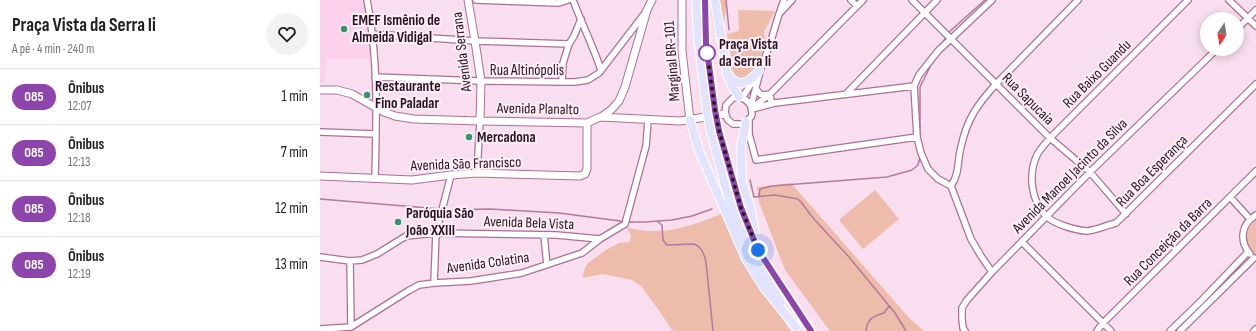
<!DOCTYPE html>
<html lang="pt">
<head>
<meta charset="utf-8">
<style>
  :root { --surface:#fff; --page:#f2f2f2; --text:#202124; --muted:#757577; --line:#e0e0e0 }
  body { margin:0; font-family:"Sofia Sans Condensed",sans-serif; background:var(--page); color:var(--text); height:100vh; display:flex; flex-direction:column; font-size:15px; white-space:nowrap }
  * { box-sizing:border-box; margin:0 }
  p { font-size:13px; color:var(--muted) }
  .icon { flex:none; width:22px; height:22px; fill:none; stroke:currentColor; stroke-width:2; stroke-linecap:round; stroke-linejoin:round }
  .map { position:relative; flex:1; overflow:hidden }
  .drawer { display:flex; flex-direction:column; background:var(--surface); width:320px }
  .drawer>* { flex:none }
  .badge { padding:0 8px; border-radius:13px; font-size:14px; line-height:26px }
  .needle { width:26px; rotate:192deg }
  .tools { position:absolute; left:880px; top:12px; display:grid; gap:8px }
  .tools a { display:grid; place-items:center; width:44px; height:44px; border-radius:50%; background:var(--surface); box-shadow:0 2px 10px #0003; font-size:20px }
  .you { position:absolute; width:20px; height:20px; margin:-10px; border:3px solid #fff; border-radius:50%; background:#1a73e8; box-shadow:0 0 0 6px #1a73e833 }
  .map>.badge { position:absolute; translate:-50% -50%; box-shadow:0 0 0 2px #fff }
  .round { display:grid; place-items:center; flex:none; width:42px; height:42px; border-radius:21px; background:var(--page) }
  .overview { display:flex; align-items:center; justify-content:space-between; height:68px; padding:0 12px }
  h1 { font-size:19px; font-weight:700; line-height:30px }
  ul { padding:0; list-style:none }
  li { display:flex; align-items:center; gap:12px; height:56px; padding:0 12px; border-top:1px solid var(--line) }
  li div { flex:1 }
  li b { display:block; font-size:15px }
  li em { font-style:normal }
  li .badge { min-width:44px; font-weight:700; text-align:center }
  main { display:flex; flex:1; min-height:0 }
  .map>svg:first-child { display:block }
</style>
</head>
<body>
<main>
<section class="drawer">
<div class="overview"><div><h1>Praça Vista da Serra Ii</h1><p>A pé · 4 min · 240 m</p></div><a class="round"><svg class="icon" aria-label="heart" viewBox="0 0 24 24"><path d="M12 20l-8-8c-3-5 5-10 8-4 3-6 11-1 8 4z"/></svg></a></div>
<ul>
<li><span class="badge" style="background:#8e44ad;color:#fff">085</span><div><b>Ônibus</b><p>12:07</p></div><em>1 min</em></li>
<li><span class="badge" style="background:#8e44ad;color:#fff">085</span><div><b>Ônibus</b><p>12:13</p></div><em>7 min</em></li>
<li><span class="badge" style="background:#8e44ad;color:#fff">085</span><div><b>Ônibus</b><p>12:18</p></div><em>12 min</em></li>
<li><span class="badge" style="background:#8e44ad;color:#fff">085</span><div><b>Ônibus</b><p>12:19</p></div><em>13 min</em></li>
</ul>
</section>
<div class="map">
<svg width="936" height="331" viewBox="0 0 936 331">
  <rect width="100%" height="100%" fill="#f8deee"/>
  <path fill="#fcd1eb" d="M0 0H45L50 59H7L4 83H1L0 82Z"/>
  <path fill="#eebcaa" d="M400 0H407L404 23 399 22Z
    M418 10 455 11 444 32 446 40 437 67 430 76 420 79 413 77 409 68 411 55 407 34 419 31Z
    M471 183 590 319 604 331H510L465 270 439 202 437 187Z
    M555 190 579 219 543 249 519 220Z
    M404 213 427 268 471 331H354L350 327 340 312 321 286 312 280 283 274 262 278 265 268 268 263 286 250 299 243 310 242 311 235 307 228C315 229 324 231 332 231 358 232 380 222 404 213Z
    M936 220V255C924 246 924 229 936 220Z"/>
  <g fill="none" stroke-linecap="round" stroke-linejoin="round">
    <path stroke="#b27a9e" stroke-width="1.5" d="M406 0 409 30
      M629 32 665 0
      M622 44 626 37
      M600 137V87L612 63
      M430 180 434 197 455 195 478 199 481 202 493 218 529 257 575 313 586 331
      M439 197 440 189 452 186 567 177 592 170 598 165 600 157
      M0 199 120 209
      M123 210 170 209 239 213 308 222H325L352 220 372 216 392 209
      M338 222 342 225 343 240 347 245 374 244C382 247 384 254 386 262L393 331
      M546 331C547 319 553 316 564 313L569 306"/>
    <defs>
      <path id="street" d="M47 0C49 11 51 22 52 34 58 80 56 132 55 179
        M156 0 239 3 248 0
        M253 0C262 24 273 46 281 70
        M531 0 537 6
        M592 0 730 138 770 172 806 214
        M672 0 618 51 599 75 594 86 597 137 601 153 608 169 618 179 631 186 651 239 661 256 672 272
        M868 0 730 138C726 143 720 149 717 155 708 174 711 201 726 216 734 224 755 230 766 231 775 231 787 225 796 223L936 84
        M909 0 936 26
        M460 11 464 0
        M917 29 936 10
        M52 34 155 41 249 44 254 36 261 19
        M55 77 161 81 242 82H255L268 80 279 73 325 13
        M242 82 243 63 249 44
        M436 89 440 94 444 95 450 94 451 101 455 103
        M526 94 617 0
        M422 98 435 78
        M431 106C427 99 421 96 413 98L406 105 405 114 408 120 413 124H423L431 117 432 114 431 106 441 68 450 44 459 14 472 0
        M432 108 450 94 543 0
        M432 109 455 103 594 86
        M429 120V134L436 160 597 137
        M0 132 56 134
        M157 173 160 121
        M631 186C640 173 637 161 641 147 647 119 657 105 676 84L758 0
        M910 197 930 219
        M224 235 227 265
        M702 242 791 331
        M930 254C919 241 921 224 936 215
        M0 257 30 261 42 260 57 254 86 236 116 233 236 235 280 239
        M30 261 31 327
        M114 283 116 233 131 175
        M0 329 31 327 88 291 99 285 114 283 151 281 202 273 262 253 280 239 305 224 326 146 328 120
        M645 331 643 328 642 319V308L647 300 672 272 770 172 897 49
        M777 331 783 323 936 171
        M850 331 881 301 928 252
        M860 331 934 258
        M934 331 936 329"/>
      <path id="secondary" d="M148 0 155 41 161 81 160 121
        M362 0V51L370 120
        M0 90H17L32 94 64 112 75 116 94 119 160 121 267 123 280 117 360 121 405 114
        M281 117 291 110 299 101 305 87 327 10 332 0
        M0 176 92 180 131 175 157 173 260 176 265 174 267 169V123"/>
      <path id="primary" d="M376 0 378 37 387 112
        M385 0 386 43 395 110
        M395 0 407 73 412 86 419 97
        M408 74C419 90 429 82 439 71
        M370 120 380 153 426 259 445 289 476 327
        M426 122 421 147 422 183 430 206 435 233
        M399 131 421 208 438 250 491 331
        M391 132 405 186 413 210 435 260 461 302"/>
    </defs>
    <use href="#street" stroke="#aa7195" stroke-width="8"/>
    <use href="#secondary" stroke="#aa7195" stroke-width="9"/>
    <use href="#primary" stroke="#fff" stroke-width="10"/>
    <use href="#street" stroke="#fff" stroke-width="5.5"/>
    <use href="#secondary" stroke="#fff" stroke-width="7"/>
    <use href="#primary" stroke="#e2e4fe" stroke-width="8"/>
    <defs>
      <path id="primary-bridge" d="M395 110 399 131
        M387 112 391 132"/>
    </defs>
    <use href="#primary-bridge" stroke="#fff" stroke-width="10" stroke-linecap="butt"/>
    <use href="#primary-bridge" stroke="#e2e4fe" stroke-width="8"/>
  </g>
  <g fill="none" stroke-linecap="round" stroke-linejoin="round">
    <defs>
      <path id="line" d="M385 0 386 43 395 110 399 131 421 208 438 250 491 331"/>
    </defs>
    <use href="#line" stroke="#fff" stroke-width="9"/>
    <use href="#line" stroke="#8e44ad" stroke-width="6"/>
    <path stroke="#2a1322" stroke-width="4" stroke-dasharray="0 7.2" d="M387 53 395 110 399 131 421 208 438 250"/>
  </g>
  <g fill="#37936a" stroke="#fdeff7" stroke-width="1.5">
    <circle cx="24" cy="29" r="4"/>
    <circle cx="47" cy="95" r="4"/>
    <circle cx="149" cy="137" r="4"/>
    <circle cx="78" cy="222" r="4"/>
  </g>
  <circle fill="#fff" stroke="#8e44ad" stroke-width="2" cx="387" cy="53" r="8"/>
  <g text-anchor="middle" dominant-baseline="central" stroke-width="4" stroke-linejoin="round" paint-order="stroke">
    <g font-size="15" font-weight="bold" fill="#2a1322" stroke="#fdeff7" text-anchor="start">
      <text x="32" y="20">EMEF Ismênio de<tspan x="32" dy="17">Almeida Vidigal</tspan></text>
      <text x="55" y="86">Restaurante<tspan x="55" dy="17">Fino Paladar</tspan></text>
      <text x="157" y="137">Mercadona</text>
      <text x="86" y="213">Paróquia São<tspan x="86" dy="17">João XXIII</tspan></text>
    </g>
    <g font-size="15" font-weight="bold" fill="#2a1322" stroke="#fdeff7" text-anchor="start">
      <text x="399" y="44">Praça Vista<tspan x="399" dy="17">da Serra Ii</tspan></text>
    </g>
    <g font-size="15" fill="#2a1322" stroke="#fdeff7">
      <text transform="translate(142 52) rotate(-97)">Avenida Serrana</text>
      <text transform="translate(352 61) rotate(-94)">Marginal BR-101</text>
      <text x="207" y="70">Rua Altinópolis</text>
      <text transform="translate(777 74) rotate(-45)">Rua Baixo Guandu</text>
      <text transform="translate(708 99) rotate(45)">Rua Sapucaia</text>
      <text transform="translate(218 109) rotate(1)">Avenida Planalto</text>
      <text transform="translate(146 164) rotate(-2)">Avenida São Francisco</text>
      <text transform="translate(832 171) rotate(-45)">Rua Boa Esperança</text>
      <text transform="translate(750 176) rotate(-45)">Avenida Manoel Jacinto da Silva</text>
      <text transform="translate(209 223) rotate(2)">Avenida Bela Vista</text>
      <text transform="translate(848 242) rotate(-45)">Rua Conceição da Barra</text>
      <text transform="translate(168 263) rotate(-8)">Avenida Colatina</text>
    </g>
  </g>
</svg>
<div class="tools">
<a><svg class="needle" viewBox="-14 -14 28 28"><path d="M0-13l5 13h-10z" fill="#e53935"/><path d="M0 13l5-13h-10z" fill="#757577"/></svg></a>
</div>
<div class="you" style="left:438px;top:250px"></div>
</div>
</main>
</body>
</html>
